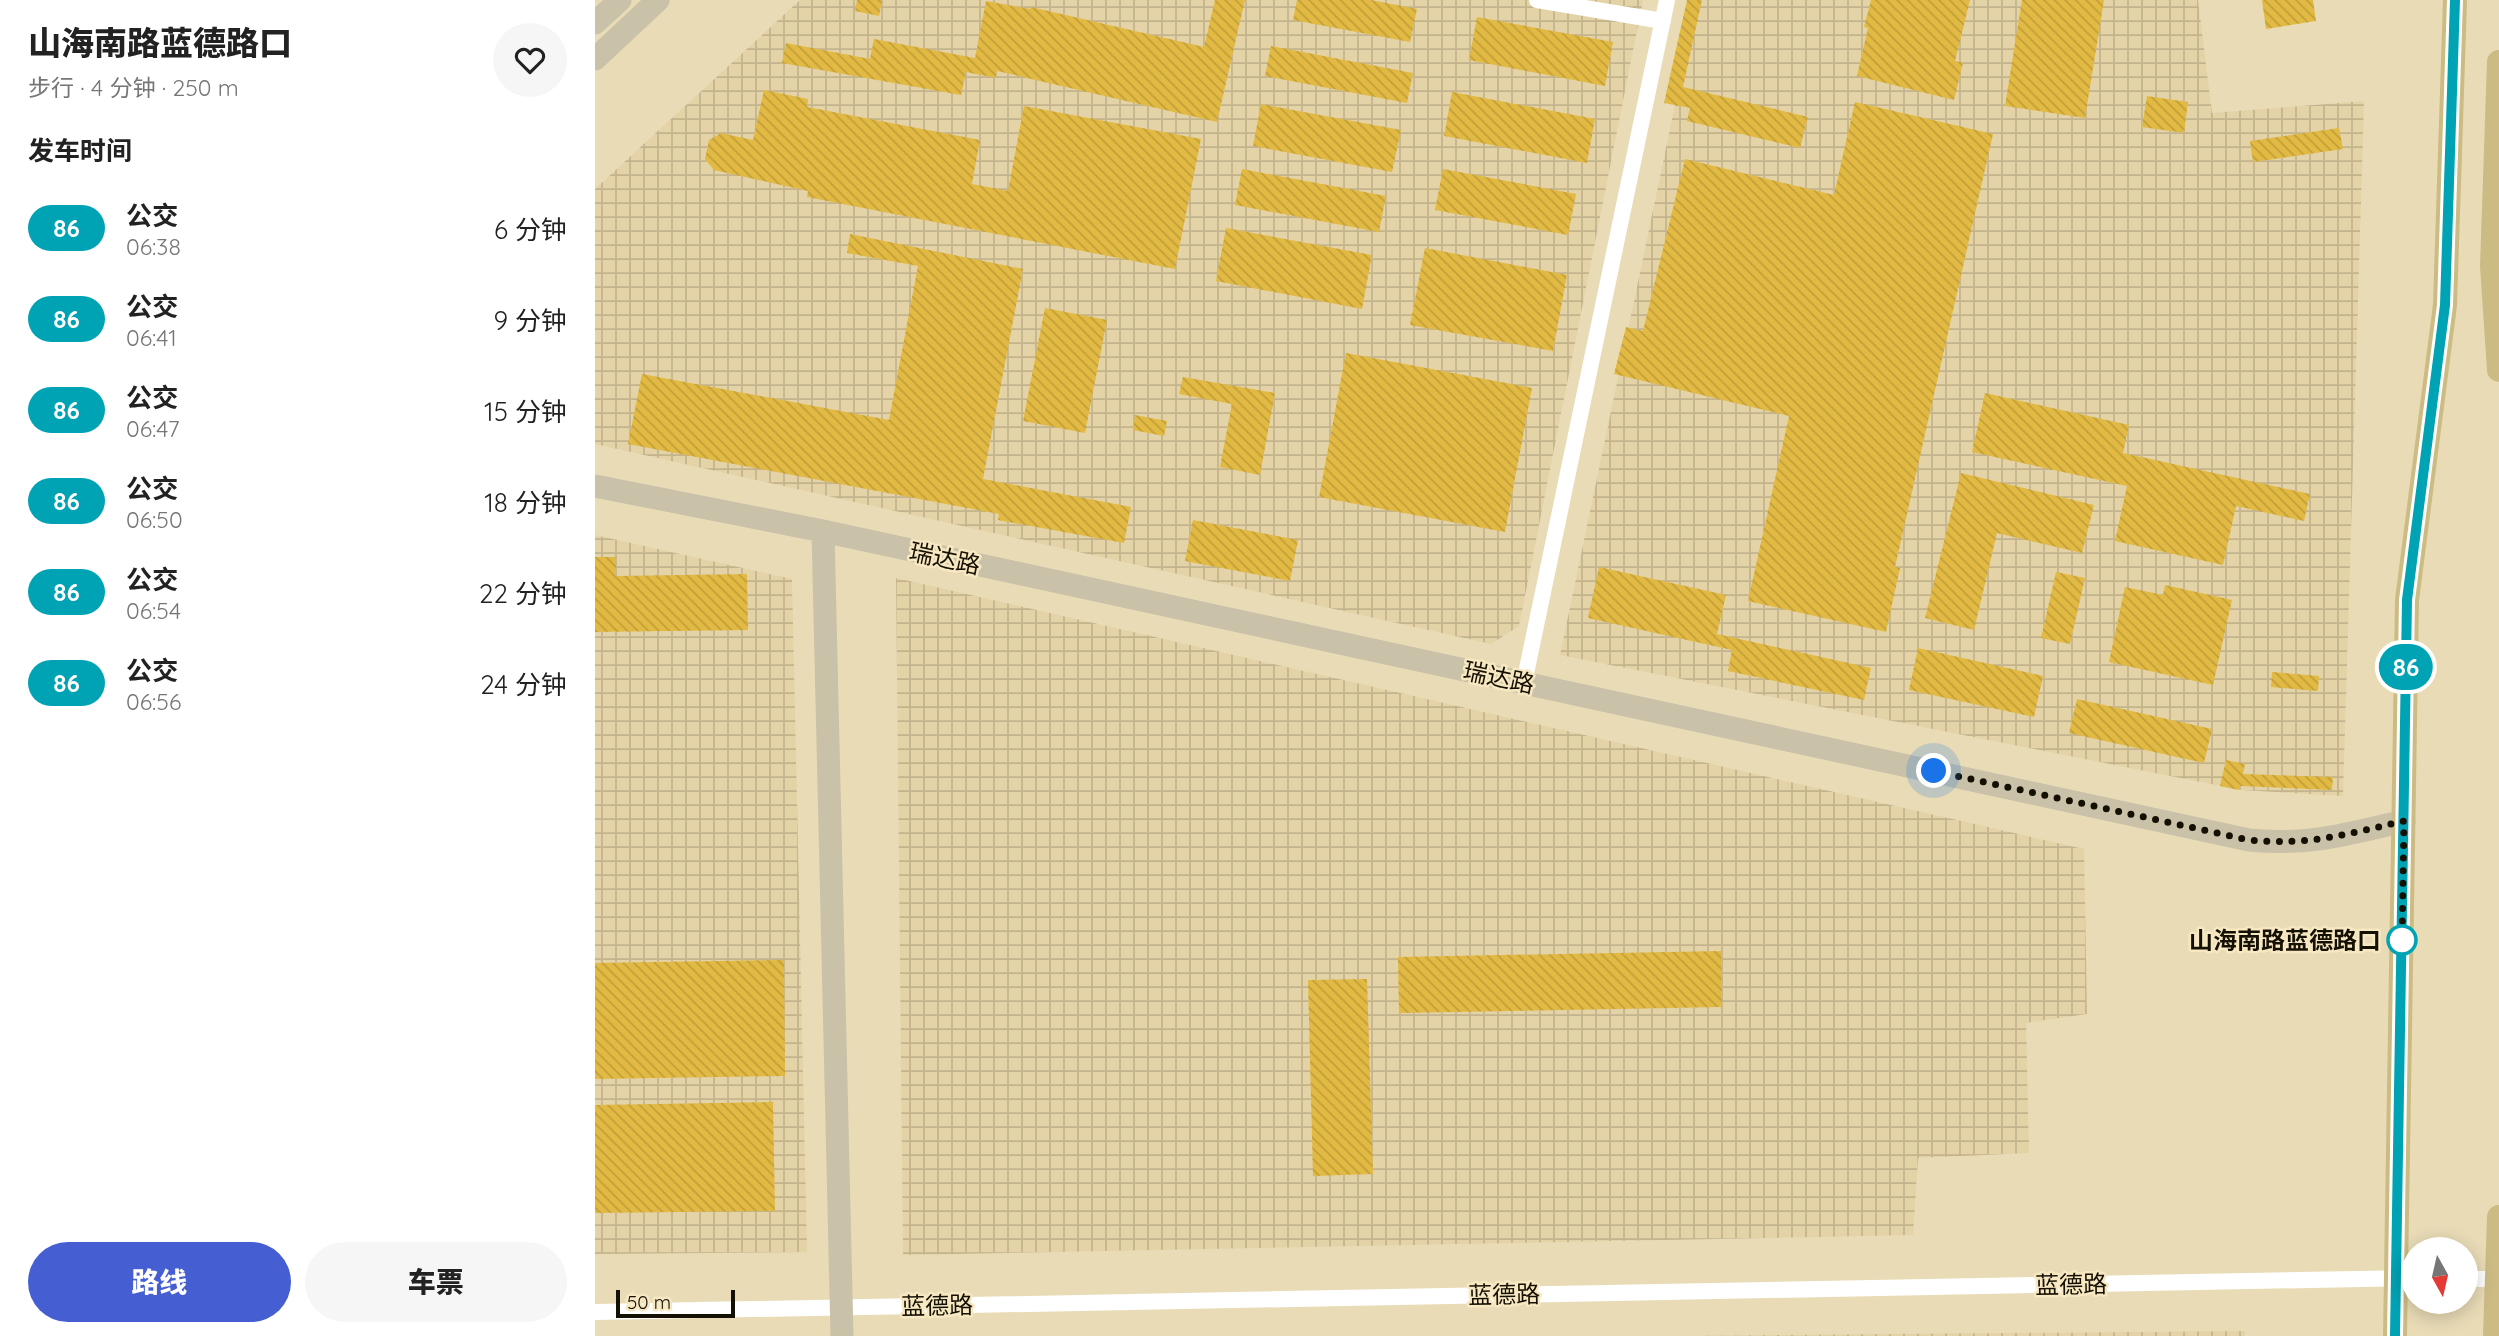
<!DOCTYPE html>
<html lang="zh">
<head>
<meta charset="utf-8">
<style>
  :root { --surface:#fff; --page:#f6f6f6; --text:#222; --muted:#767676; --accent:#455fd3 }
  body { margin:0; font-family:Quicksand,"Noto Sans SC",sans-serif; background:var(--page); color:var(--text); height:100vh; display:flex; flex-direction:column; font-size:26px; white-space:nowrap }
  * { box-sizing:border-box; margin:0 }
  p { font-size:23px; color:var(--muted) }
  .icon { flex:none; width:38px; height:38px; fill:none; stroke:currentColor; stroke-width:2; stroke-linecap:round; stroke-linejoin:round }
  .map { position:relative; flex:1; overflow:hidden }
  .drawer { display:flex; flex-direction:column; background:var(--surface); width:595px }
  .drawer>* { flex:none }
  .badge { padding:0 14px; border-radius:23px; font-size:24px; line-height:46px }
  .needle { width:46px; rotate:172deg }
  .buttons { position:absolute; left:1806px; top:1237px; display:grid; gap:14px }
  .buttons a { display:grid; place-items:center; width:77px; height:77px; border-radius:50%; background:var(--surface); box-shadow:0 4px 18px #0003; font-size:35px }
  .scale { position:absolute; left:21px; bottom:18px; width:119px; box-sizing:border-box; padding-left:7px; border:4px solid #151004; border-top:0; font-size:19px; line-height:24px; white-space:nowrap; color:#151004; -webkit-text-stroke:5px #f7e8c2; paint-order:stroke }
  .you { position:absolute; width:35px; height:35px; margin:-18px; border:5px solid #fff; border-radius:50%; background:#1a73e8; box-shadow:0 0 0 10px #1a73e833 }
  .map>.badge { position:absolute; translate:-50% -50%; box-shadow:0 0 0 4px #fff }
  h2 { padding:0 28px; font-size:26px; line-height:63px }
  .round { display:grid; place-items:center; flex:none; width:74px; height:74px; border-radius:37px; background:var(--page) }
  .overview { display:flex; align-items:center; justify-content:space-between; height:119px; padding:0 28px }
  h1 { font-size:33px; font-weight:800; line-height:52px }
  .primary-button { display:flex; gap:14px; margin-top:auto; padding:14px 28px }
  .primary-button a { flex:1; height:80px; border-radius:42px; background:var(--accent); color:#fff; font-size:28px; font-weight:800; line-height:80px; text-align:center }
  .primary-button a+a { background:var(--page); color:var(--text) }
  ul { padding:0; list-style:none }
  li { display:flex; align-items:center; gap:21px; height:91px; padding:0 28px }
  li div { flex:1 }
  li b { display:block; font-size:26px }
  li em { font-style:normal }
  li .badge { min-width:77px; font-weight:700; text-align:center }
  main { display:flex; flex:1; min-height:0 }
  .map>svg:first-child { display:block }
</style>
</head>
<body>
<main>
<section class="drawer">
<div class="overview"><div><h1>山海南路蓝德路口</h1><p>步行 · 4 分钟 · 250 m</p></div><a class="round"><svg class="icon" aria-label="heart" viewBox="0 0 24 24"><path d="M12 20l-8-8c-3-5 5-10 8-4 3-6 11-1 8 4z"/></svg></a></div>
<h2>发车时间</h2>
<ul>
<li><span class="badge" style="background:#00a3b4;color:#fff">86</span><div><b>公交</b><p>06:38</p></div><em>6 分钟</em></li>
<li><span class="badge" style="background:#00a3b4;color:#fff">86</span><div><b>公交</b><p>06:41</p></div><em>9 分钟</em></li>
<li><span class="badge" style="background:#00a3b4;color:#fff">86</span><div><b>公交</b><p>06:47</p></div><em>15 分钟</em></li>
<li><span class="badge" style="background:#00a3b4;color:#fff">86</span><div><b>公交</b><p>06:50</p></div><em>18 分钟</em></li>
<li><span class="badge" style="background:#00a3b4;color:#fff">86</span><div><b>公交</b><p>06:54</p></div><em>22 分钟</em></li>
<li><span class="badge" style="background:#00a3b4;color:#fff">86</span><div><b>公交</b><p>06:56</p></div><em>24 分钟</em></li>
</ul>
<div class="primary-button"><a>路线</a><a>车票</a></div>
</section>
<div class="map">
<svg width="1904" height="1336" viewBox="0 0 1904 1336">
  <defs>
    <pattern id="industrial-grid" width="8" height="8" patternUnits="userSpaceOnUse" patternTransform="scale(1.75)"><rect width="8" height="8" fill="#e4d3a6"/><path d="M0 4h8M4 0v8" fill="none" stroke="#c3b48d"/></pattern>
    <pattern id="building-back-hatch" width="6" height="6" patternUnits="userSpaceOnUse" patternTransform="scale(1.75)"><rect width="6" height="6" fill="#e2ba43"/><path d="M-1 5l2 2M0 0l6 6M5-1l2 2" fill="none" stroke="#c19f39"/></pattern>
  </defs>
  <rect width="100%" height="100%" fill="#e9dbb6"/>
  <path fill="url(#industrial-grid)" d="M205 0H1048L924 626 896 644 0 444V189Z
    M1102 0H1603L1617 113 1769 101 1748 796 1646 790 965 655Z
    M0 535 197 579 212 1252 0 1254Z
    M301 578 1489 849 1492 1014 1431 1023 1434 1153 1323 1158 1318 1235 308 1255Z
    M1650 1331V1336H1082Z"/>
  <path fill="url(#building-back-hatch)" d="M262 0H287L284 16 260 11Z
    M620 0H650L622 122 402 71 401 78 371 72 366 95 187 63 191 43 275 59 279 39 380 58 391 1 435 9 436 7 609 47Z
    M702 0H776L822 9 815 42 698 20Z
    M1092 0H1107L1088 87 1213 117 1205 148 1092 121 1095 108 1069 103Z
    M1276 0H1375L1360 61 1368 63 1359 100 1262 76 1273 28 1269 27Z
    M1427 0H1509L1490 118 1410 106Z
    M1667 0H1718L1721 21 1671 29Z
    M882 17 1018 42 1010 86 874 60Z
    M676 46 818 73 812 103 670 76Z
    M169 90 213 99 212 107 385 140 377 184 413 191 429 106 606 139 580 269 212 197 213 191 119 170 110 159 114 140 126 133 158 140Z
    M857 92 1000 119 992 163 849 136Z
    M1552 96 1593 102 1589 133 1547 127Z
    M1260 102 1398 134 1300 567 1305 568 1291 632 1153 601 1194 416 1019 374 1031 327 1048 331 1090 159 1239 195Z
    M666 104 806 130 797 172 658 146Z
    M1744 128 1748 149 1658 162 1655 141Z
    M647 169 791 196 784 232 640 205Z
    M848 169 981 194 973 235 840 210Z
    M631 228 777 255 767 309 621 281Z
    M255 234 428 269 388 479 536 507 529 543 403 520 404 514 33 444 47 374 294 420 323 266 252 253Z
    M830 248 972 275 958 351 815 325Z
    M450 308 512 320 490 433 428 421Z
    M751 353 937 388 910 532 724 497Z
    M588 377 680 393 665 475 625 467 637 404 584 394Z
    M1390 393 1534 425 1528 453 1715 494 1709 521 1641 506 1628 565 1520 541 1532 486 1377 452Z
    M540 415 572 421 569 436 538 430Z
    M1366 473 1499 505 1487 553 1402 533 1379 630 1330 618Z
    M598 520 703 540 695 581 590 561Z
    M0 557H21V576L152 574 153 630 0 632Z
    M1004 567 1131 595 1122 634 1276 668 1269 700 1133 671 1137 650 993 618Z
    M1461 572 1490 578 1475 644 1446 638Z
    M1570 585 1637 600 1618 685 1514 662 1530 587 1568 595Z
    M1323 648 1448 676 1439 717 1314 690Z
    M1677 672 1724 676 1723 691 1676 687Z
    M1482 699 1617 729 1609 763 1474 733Z
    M1631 760 1650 764 1648 774 1738 777 1737 790 1645 786 1644 790 1625 786Z
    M1126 951 1127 1007 804 1013 803 957Z
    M189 960 190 1076 0 1079V963Z
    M772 979 778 1174 718 1176 713 980Z
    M178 1102 180 1211 0 1213V1105Z"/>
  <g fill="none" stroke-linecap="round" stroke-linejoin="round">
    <path stroke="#fff" stroke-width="16" d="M942 0 1068 21
      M929 683 1072 0
      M1871 1279H1904
      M0 1312 1818 1278"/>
    <path stroke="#c9c2a9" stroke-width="23" d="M0 23 25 0
      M0 59 63 0
      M0 486 228 531 1654 840C1713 846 1753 834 1809 821
      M228 531 247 1336"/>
    <path stroke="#cdbb84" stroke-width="24" d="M1904 62 1897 266 1904 370
      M1800 1336 1812 600 1850 305 1860 0
      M1900 1336 1904 1217"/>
  </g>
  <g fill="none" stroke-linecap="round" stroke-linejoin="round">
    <defs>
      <path id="line" d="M1800 1336 1812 600 1850 305 1860 0"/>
    </defs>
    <use href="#line" stroke="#fff" stroke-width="16"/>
    <use href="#line" stroke="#00a3b4" stroke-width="10"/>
    <path stroke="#151004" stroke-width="7" stroke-dasharray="0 12.6" d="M1339 771 1654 840C1713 846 1753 834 1809 821L1807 940"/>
  </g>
  <circle fill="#fff" stroke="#00a3b4" stroke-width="3.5" cx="1807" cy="940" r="14"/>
  <g text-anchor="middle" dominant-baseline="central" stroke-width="5" stroke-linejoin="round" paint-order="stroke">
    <g font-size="24" fill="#151004" stroke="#f7e8c2">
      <text transform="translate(350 558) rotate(12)">瑞达路</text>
      <text transform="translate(904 677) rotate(12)">瑞达路</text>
      <text transform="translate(1476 1284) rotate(-1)">蓝德路</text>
      <text transform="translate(909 1294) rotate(-1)">蓝德路</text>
      <text transform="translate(342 1305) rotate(-1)">蓝德路</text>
    </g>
    <g font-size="24" font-weight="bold" fill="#151004" stroke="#f7e8c2" text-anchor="end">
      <text x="1786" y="940">山海南路蓝德路口</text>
    </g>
  </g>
</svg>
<div class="buttons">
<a><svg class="needle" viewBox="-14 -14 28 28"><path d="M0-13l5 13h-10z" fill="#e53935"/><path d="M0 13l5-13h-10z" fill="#767676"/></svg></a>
</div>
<div class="scale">50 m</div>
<div class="you" style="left:1339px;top:771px"></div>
<b class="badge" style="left:1811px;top:667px;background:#00a3b4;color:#fff">86</b>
</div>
</main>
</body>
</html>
